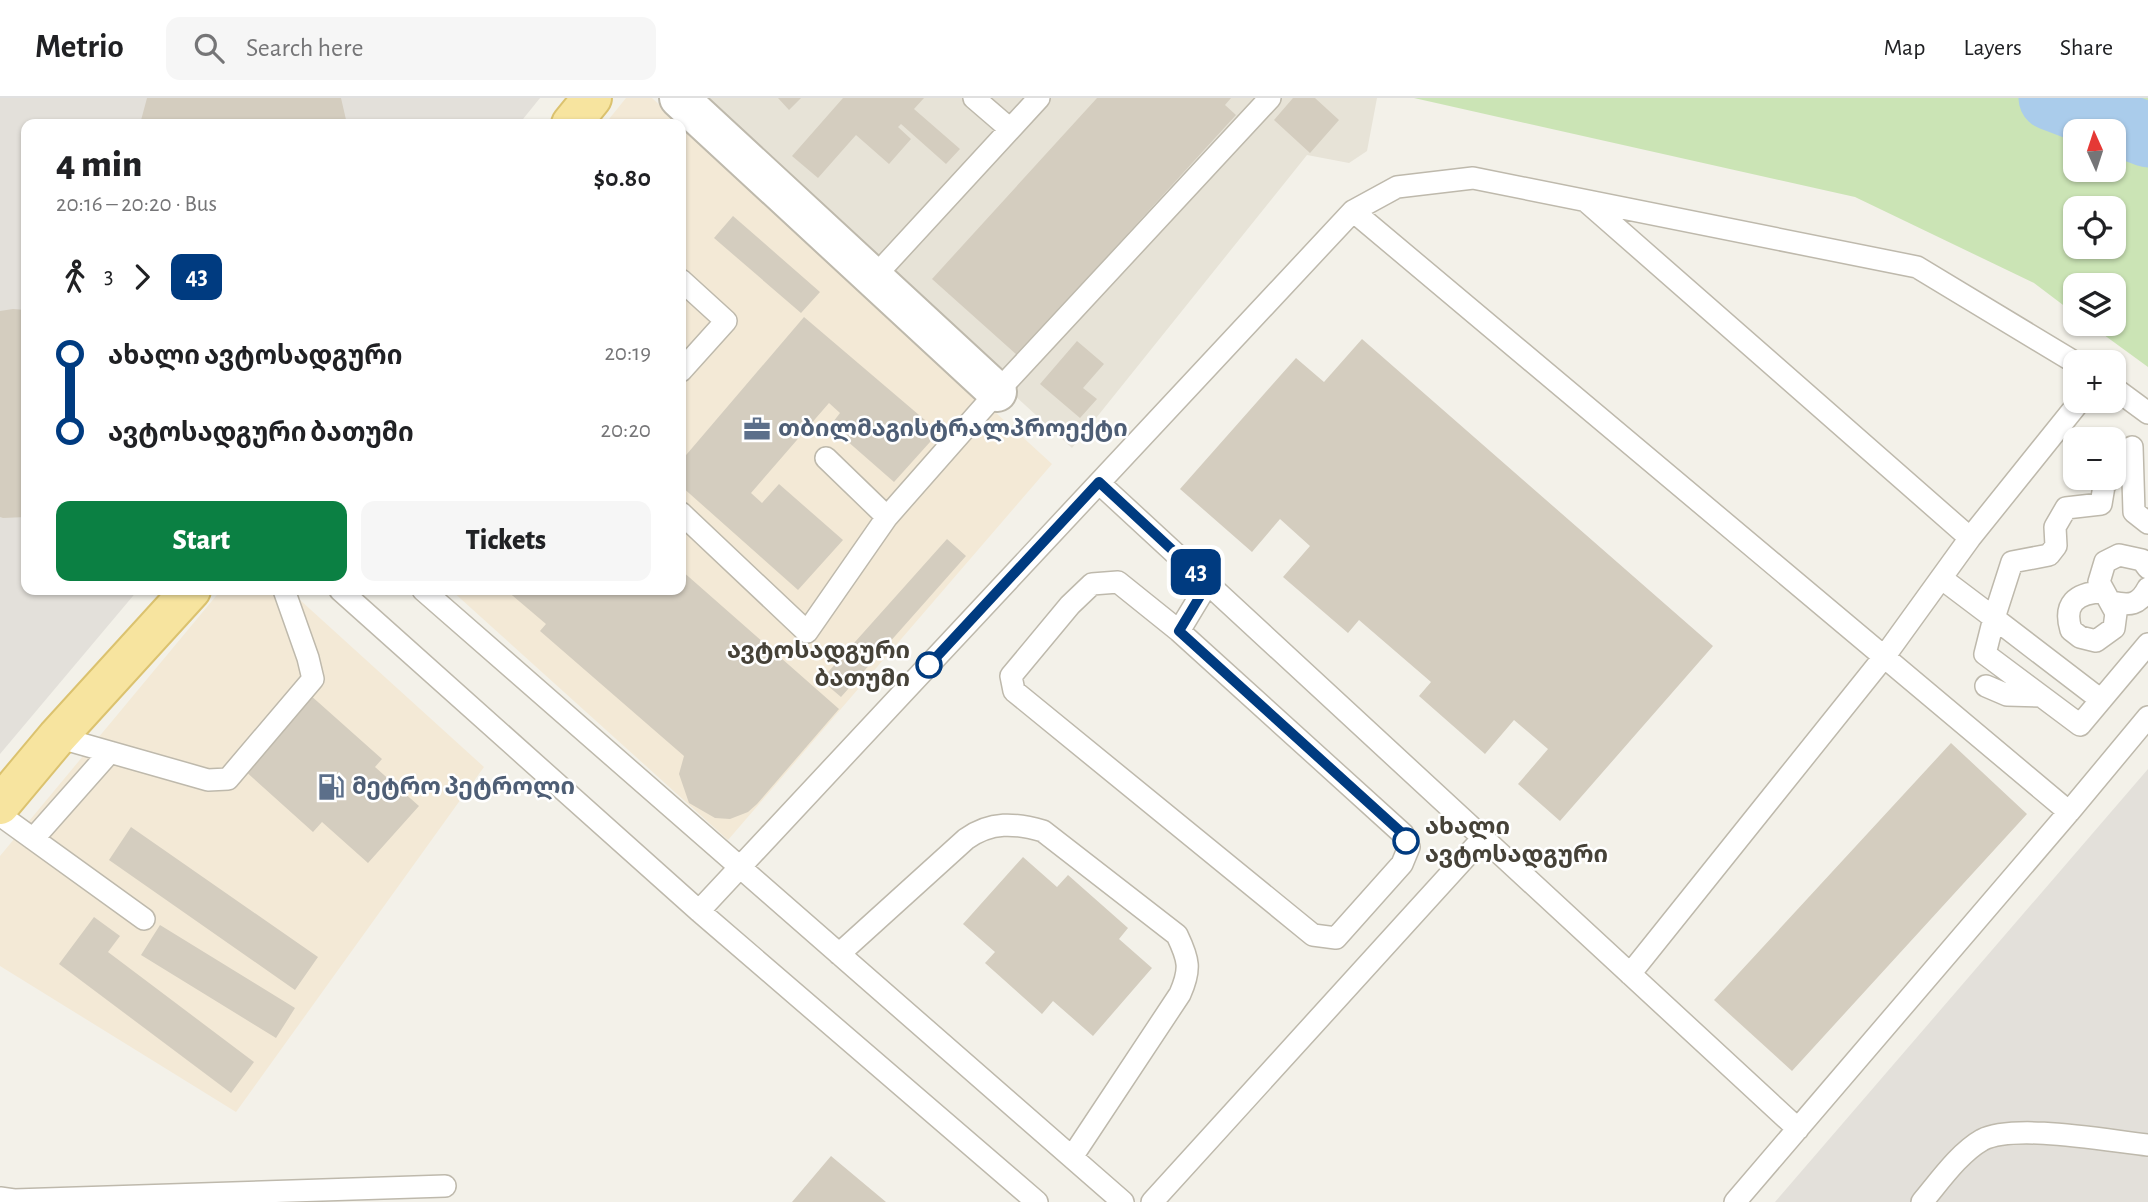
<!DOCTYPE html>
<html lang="en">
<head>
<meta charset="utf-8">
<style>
  :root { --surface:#fff; --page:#f6f6f6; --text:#202124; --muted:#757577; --line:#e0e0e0; --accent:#0b8043 }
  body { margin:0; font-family:"Alegreya Sans","Noto Sans Georgian",sans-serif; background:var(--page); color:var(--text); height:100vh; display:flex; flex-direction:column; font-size:26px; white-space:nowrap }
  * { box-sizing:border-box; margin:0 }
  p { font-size:23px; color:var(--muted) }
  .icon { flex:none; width:38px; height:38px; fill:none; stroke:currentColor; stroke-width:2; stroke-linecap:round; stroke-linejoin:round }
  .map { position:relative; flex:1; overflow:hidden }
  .details { position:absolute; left:21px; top:21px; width:665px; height:476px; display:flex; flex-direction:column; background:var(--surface); border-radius:14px; box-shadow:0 2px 5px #0004 }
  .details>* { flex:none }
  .badge { padding:0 14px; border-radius:10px; font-size:24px; line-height:46px }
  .needle { width:46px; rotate:357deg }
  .controls { position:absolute; left:2063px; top:21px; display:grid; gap:14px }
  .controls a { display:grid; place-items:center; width:63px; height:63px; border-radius:14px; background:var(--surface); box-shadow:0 2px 5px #0004; font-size:35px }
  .map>.badge { position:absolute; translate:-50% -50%; box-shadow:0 0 0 4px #fff }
  .legs { display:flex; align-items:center; gap:10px; height:77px; padding:0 35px; font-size:23px }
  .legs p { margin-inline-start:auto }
  .head { display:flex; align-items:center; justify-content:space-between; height:119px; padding:0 35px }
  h1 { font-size:38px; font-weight:800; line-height:52px }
  .button { display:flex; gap:14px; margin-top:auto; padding:14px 35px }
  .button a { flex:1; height:80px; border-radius:14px; background:var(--accent); color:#fff; font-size:28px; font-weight:800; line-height:80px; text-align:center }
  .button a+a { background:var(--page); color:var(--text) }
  ul { padding:0 35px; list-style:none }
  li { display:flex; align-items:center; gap:24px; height:77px; font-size:26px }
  li i { display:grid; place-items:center; width:10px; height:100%; margin:0 9px; background:currentColor }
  li i::after { content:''; width:18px; height:18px; margin:-9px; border:5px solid; border-radius:50%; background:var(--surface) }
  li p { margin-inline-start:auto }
  li:first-child i { background:linear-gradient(#0000 50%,currentColor 0) }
  li:last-child i { background:linear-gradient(currentColor 50%,#0000 0) }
  header { display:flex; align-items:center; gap:42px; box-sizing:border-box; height:98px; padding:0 35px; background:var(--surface); border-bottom:2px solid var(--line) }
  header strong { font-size:33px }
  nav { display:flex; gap:38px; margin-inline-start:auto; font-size:24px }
  .search { width:490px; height:63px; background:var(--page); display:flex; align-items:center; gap:18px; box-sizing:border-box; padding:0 24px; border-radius:14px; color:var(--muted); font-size:26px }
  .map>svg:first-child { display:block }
</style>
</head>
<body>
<header>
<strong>Metrio</strong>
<div class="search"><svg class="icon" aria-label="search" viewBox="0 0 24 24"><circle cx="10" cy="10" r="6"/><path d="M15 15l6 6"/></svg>Search here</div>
<nav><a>Map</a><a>Layers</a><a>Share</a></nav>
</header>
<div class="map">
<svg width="2148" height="1104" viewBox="0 0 2148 1104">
  <rect width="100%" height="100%" fill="#f3f1e9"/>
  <path fill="#e7e3d7" d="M690 0H1377L1367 53 1349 65 1307 57 1072 350Z"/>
  <path fill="#f3e9d6" d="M626 0H652L1052 366 728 742 451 492H681V26H605Z
    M221 492H289L484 669 236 1014 0 868V758Z"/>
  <path fill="#e3e0da" d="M0 0H540L519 26H26V492H138L0 656Z
    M2148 671V1104H1775Z"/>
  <path fill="#cbe4b5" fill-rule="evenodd" d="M1414 0H2148V269L2089 226H2114V187H2076L2075 216 2034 185 1855 99ZM2076 33H2114V72H2076ZM2076 110H2114V149H2076Z"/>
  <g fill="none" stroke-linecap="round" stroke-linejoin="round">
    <path stroke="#aacceb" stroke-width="65" d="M2051 0 2148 37"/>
  </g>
  <path fill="#d4cdbf" d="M147 0H341L347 26H140Z
    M778 0H801L789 12Z
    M843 0H924L914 11 960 51 946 66 901 26 898 29 911 41 889 66 856 37 818 80 792 58Z
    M1097 0H1231L1225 7 1236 17 1017 257 932 181Z
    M1293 0H1315L1339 22 1310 55 1274 22Z
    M733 118 820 194 801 215 714 140Z
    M13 211 26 212V419L3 420 0 419V213Z
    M804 219 939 334 894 384 830 328 840 315 829 305 751 395 762 405 779 386 843 442 798 492 681 388V363Z
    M1362 241 1713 548 1560 723 1518 686 1548 651 1514 622 1485 656 1419 598 1431 584 1359 522 1348 535 1283 479 1310 448 1280 421 1252 454 1180 391 1296 260 1324 284Z
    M1077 243 1104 266 1083 290 1097 301 1080 320 1040 286Z
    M947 441 966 458 841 599 821 582Z
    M681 472 839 611 757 706 748 714 730 721 715 720 689 705 679 676 684 658 540 533 546 526 506 492H681Z
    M309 596 382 661 375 669 419 708 368 765 322 724 313 734 243 671Z
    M1951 645 2027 716 1792 973 1714 902Z
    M131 729 318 859 295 892 109 762Z
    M1023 759 1057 789 1068 777 1128 830 1119 841 1152 870 1093 938 1053 903 1042 916 985 865 995 854 963 826Z
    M94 819 120 838 108 854 254 964 231 995 59 866Z
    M160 827 295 910 276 940 141 857Z
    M831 1058 886 1104H792Z"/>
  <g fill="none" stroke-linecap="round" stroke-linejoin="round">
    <defs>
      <path id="lane" d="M974 0 1010 31
        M1587 104 1970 440
        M1353 113 2069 714 1735 1104
        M875 178 1039 0
        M681 182 726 223 681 273
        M2114 290 2148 315
        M826 360 887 419
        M2114 374 2132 349 2134 414 2148 425
        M1099 385 1798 1031
        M681 415 807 534 887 419 997 294 1270 0
        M1941 480 1994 520 1985 556 2080 627 2148 546
        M1118 484 1179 533 1403 736 1409 749 1402 766 1336 840 1313 837 1014 593 1011 578 1070 507 1092 486Z
        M340 492 699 813 1037 1104
        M423 492 1123 1104
        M2102 494C2076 495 2063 506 2071 532L2080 539 2096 543 2114 530 2116 515 2099 484 2105 464 2119 457 2142 462 2148 470
        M2112 504C2130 508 2139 507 2148 490
        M1179 533 1208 485
        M1986 588 2007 597 2041 598
        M2101 602 1994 520 2012 464 2049 457 2056 448 2055 429 2066 410 2101 406 2104 388 2110 380
        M57 639 208 682 228 681 313 581 308 560 284 492
        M2069 714 2148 619
        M0 717 144 821
        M33 741 110 654
        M699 813 1353 113 1397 89 1473 80 1917 169 2076 265
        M839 856 966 741C991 723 1015 725 1043 733L1177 837C1189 862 1191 871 1180 896L1072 1059
        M1630 876 1884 559 1970 440 2080 303
        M0 1100 14 1102 445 1088
        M1152 1104 1483 740
        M1922 1104C1939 1084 1959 1055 1982 1042 2015 1025 2109 1043 2148 1047"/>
      <path id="street" d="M679 0 997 294"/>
      <path id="primary" d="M571 26 592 0
        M0 707 57 639 191 492"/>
    </defs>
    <use href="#lane" stroke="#beb9ac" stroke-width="24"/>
    <use href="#street" stroke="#beb9ac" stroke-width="42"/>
    <use href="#primary" stroke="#dbc26f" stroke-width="42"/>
    <use href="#lane" stroke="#fff" stroke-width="21"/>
    <use href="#street" stroke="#fff" stroke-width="38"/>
    <use href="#primary" stroke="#f7e49f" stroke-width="38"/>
  </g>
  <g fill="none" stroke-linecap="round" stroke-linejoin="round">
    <defs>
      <path id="line-1" d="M929 567 1099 384 1208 485 1179 533 1403 736 1406 743"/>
    </defs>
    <use href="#line-1" stroke="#fff" stroke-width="16"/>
    <use href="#line-1" stroke="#003b80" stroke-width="10"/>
  </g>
  <defs>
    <symbol id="office-bare" viewBox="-9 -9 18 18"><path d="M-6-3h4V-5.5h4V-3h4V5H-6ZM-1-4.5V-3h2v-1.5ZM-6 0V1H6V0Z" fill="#5c6f8a" stroke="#fff" stroke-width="2.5" paint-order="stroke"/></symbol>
    <symbol id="fuel-bare" viewBox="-9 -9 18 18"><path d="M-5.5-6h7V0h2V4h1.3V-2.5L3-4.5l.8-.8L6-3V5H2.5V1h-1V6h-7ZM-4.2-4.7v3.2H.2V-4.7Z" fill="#5c6f8a" stroke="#fff" stroke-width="2.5" paint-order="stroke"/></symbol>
  </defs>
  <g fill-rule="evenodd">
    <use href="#office-bare" x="738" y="312" width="38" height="38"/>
    <use href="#fuel-bare" x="312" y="670" width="38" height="38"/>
  </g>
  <g fill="#fff" stroke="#003b80" stroke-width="3.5">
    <circle cx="929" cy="567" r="12"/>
    <circle cx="1406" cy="743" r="12"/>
  </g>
  <g text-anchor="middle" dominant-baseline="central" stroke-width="5" stroke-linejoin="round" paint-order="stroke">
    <g font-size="24" font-weight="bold" fill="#4e5e75" stroke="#fff" text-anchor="start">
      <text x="778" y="331">თბილმაგისტრალპროექტი</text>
      <text x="352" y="689">მეტრო პეტროლი</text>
    </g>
    <g font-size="24" font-weight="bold" fill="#464238" stroke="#fff" text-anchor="end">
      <text x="910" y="553">ავტოსადგური<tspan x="910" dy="28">ბათუმი</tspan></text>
      <text x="1425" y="729" text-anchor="start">ახალი<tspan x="1425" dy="28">ავტოსადგური</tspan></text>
    </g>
  </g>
</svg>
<div class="controls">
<a><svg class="needle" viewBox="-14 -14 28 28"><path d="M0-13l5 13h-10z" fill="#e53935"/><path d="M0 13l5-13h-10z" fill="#757577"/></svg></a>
<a><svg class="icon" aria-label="locate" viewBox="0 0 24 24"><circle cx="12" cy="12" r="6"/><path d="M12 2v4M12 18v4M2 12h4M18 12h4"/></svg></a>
<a><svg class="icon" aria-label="layers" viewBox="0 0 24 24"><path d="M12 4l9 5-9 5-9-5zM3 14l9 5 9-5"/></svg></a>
<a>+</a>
<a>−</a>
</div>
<b class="badge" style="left:1196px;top:474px;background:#003b80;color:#fff">43</b>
<section class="details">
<div class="head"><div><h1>4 min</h1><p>20:16 – 20:20 · Bus</p></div><b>$0.80</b></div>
<div class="legs"><svg class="icon" aria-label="walk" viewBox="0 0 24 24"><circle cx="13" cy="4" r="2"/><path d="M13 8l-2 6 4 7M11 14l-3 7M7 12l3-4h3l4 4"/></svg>3<svg class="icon" aria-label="forward" viewBox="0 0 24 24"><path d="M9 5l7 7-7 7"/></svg><b class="badge" style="background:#003b80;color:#fff">43</b></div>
<ul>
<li><i style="color:#003b80"></i><b>ახალი ავტოსადგური</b><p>20:19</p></li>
<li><i style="color:#003b80"></i><b>ავტოსადგური ბათუმი</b><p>20:20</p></li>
</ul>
<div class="button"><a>Start</a><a>Tickets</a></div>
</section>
</div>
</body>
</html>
